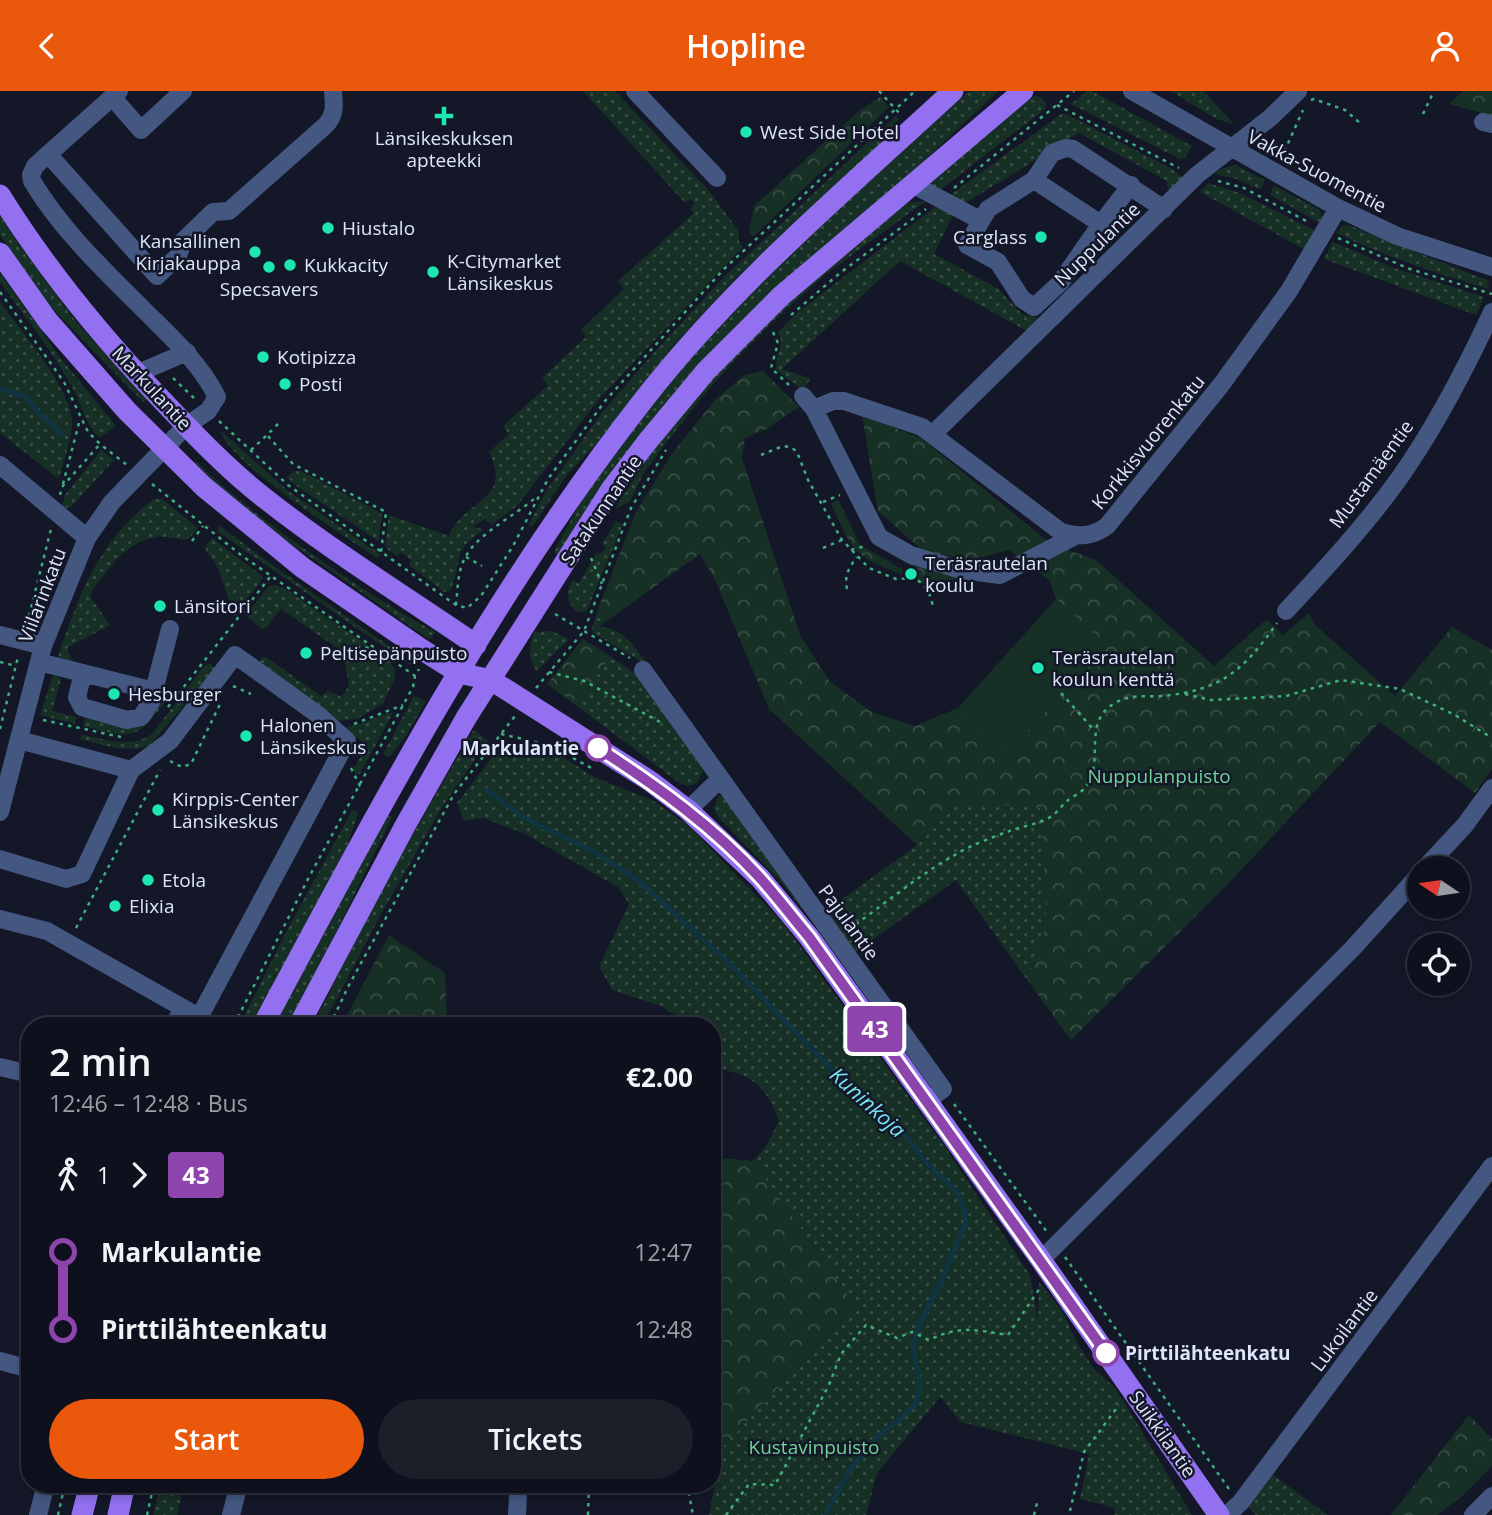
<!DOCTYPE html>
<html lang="en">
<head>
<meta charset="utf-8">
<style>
  :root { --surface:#0e111d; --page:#1c1f2a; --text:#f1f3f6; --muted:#9b9da4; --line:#2e313b; --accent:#ea580c }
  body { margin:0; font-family:"Open Sans",sans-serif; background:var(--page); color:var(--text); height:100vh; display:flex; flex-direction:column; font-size:26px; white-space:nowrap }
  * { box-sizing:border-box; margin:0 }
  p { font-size:23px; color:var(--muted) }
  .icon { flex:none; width:38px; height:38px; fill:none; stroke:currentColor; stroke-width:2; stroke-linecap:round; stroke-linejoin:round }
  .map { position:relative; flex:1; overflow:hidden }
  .details { position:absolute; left:21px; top:926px; width:700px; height:476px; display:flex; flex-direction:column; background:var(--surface); border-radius:28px; box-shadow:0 4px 10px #0003,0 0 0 2px var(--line) }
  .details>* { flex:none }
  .badge { padding:0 14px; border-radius:5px; font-size:24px; line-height:46px }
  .needle { width:46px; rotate:283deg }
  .fabs { position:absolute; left:1407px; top:765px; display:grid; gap:14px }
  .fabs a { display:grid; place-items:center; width:63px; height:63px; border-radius:50%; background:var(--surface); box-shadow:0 4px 10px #0003,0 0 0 2px var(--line); font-size:35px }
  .map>.badge { position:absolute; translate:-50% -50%; box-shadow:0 0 0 4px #fff }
  .legs { display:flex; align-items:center; gap:10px; height:77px; padding:0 28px; font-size:23px }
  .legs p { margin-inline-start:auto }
  .summary { display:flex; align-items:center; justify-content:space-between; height:119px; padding:0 28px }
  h1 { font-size:38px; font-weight:600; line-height:52px }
  .action { display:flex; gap:14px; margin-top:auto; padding:14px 28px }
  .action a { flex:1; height:80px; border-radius:42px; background:var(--accent); color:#fff; font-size:28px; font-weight:600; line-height:80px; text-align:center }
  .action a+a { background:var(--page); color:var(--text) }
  ul { padding:0 28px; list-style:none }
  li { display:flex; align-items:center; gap:24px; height:77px; font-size:26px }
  li i { display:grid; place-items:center; width:10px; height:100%; margin:0 9px; background:currentColor }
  li i::after { content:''; width:18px; height:18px; margin:-9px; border:5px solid; border-radius:50%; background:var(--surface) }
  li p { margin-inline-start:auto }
  li:first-child i { background:linear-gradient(#0000 50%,currentColor 0) }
  li:last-child i { background:linear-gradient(currentColor 50%,#0000 0) }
  header { display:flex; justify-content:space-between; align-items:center; height:91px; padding:0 28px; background:var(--accent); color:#fff; font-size:32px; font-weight:600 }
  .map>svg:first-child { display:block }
</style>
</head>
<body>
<header><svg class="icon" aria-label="back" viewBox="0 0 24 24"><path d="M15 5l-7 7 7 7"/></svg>Hopline<svg class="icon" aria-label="person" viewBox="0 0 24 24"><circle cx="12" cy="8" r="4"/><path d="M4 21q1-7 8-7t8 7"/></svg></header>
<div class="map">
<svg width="1492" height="1424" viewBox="0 0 1492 1424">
  <defs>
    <pattern id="grass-dots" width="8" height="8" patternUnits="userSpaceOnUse" patternTransform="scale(1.75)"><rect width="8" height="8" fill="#173026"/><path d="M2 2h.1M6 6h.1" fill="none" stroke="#384e46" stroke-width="1.8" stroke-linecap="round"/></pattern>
    <pattern id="forest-crowns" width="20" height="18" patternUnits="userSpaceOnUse" patternTransform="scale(1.75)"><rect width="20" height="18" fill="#173026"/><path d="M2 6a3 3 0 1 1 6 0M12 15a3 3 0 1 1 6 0" fill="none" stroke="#384e46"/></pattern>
  </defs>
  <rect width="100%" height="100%" fill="#131727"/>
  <path fill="url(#grass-dots)" d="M583 0H615L709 100 739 140V150L743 156 599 308 517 415 491 434 486 428 473 435 483 439C449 462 464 471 450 500L444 501 409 474 411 469 401 461 397 465 387 458 385 454 389 424 449 445C463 408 514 411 489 361L509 343 503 335 548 294 542 287 586 246 581 239 624 198 618 190 694 122 690 118 695 112 691 108 685 112Z
    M969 0H998L925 69 769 203 733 238 697 277 558 464 554 461C565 441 575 420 587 401 690 246 833 124 969 0Z
    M1087 0H1092L1192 55 1185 67 1180 68 1071 13Z
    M1171 0H1203L1234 33 1216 28Z
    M1034 5 1041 6 1046 13 1045 18 940 99 930 96 932 89Z
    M1061 23H1066L1174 79 1183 87 1171 102 1168 99 1167 90 1079 42 964 113 949 105Z
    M896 25 899 28 875 59 737 186 673 255 597 352 567 384 532 436 528 435 546 400 604 319 660 255 725 185Z
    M1235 74 1265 89 1261 97 1258 98 1237 88 1214 83 1221 78Z
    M1208 92 1240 102 1316 140 1307 160 1200 101Z
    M1275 95 1320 119 1322 127 1320 132 1270 104 1272 97Z
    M926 110 826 183 782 222 735 269 707 300 662 357 642 385 630 411 615 418C660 344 717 276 780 218 821 181 865 147 907 112Z
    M939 113 953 124 934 163 997 197 1022 223 1040 227 1027 240 900 170 782 278 811 288 802 299 776 279C774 265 786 256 778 241L798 221Z
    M0 124 24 161 77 232 147 308 143 311 50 215 0 144Z
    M1348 134 1489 190 1488 198C1436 182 1386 166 1337 142L1343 135Z
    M1333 151 1394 177 1484 206 1476 224 1324 168Z
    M0 182 59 265 116 335 99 347C85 332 81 312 71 294 51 258 24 225 0 191Z
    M0 211C19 237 76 303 72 335 70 353 63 371 59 388L0 342Z
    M220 339 287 399 380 463 377 467C346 446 228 371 220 339Z
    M101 359 114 369 71 416 61 418 65 404Z
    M194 371H197C234 407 273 436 316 466 355 493 393 518 435 541L430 549 243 419Z
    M294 380H301L381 422 382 428 378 450 295 394 287 386Z
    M154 408H162L198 437 189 448C178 450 168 444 156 446 124 452 110 477 91 501V507L110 534 67 557 73 571 58 566C79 503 99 449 154 408Z
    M616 430 623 433 587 519 584 522 576 520C566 509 565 502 573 489L579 492 597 461 601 463 606 456 602 453Z
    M220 435 274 475 412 571 410 574 217 440Z
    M212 447 262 485 261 490 237 521C225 508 225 489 216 474 213 468 206 463 205 456Z
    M275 494 284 497 369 555 354 554 338 558 281 518 267 536 262 538 245 524 269 495Z
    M598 518 608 529 599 536C623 537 633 553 646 571L640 570 593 542 592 537Z
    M552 540 569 548 537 580C527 568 529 556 534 541Z
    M358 558C372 558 398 567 395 586 393 594 386 603 384 612L357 628 337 630 259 570 262 566H266L321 605 328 600 342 606 349 594 343 561Z
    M610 565 638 585 702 673 703 681 697 692 688 695 678 691 577 615Z
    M211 573 215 578 150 654C128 664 102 653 80 648L81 644H84C109 649 130 658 152 643L205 574Z
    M55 584 61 588 52 620 77 626 75 633 40 624 52 587Z
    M414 605 426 610 406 645 389 666 383 663Z
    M163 608 166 610C133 652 132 647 83 635L85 624C119 637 141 640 163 608Z
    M388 622H393L360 683 356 684 353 679 367 654 344 637 360 633Z
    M474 639 488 650 442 716 379 827 323 934H313C363 834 415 735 474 639Z
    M503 652 541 655 555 661 594 686 652 709 688 734 783 832 947 1059 1030 1184 1038 1228 1039 1191 1063 1221 1078 1254 1095 1279 1113 1295 1123 1309 1192 1424H1114L1115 1417 1080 1408 1089 1363 961 1331 940 1306 877 1382 866 1424H709L722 1357 855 1214 753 1070 766 1055 779 1030C772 1009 761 991 739 983 730 980 720 979 712 973V934H687L685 930 661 915 612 899 599 875 629 813 618 796 523 742 483 727 464 730 457 712Z
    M719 704 729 708 813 832 782 792 717 725 714 716Z
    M959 711 1040 717 1047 832 1028 890 956 789 854 862 824 821 917 754Z
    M352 719 358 722 347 756 335 781 252 934H240L284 845Z
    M387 724 392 726 305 905 289 934H275Z
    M1272 1383 1327 1424H1255L1248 1414Z
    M161 1393H184L177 1424H153Z"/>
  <path fill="url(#forest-crowns)" d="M1463 0H1492V25L1449 13Z
    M880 6 889 16 753 146 749 141 754 115 860 19Z
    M763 280 799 316 767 338 745 347 742 367 800 544 830 591 872 621 915 635 958 617 1008 661 1106 553 1056 508 1050 490 1009 459 971 469 923 460 878 420 862 324 921 347 1045 448 1060 456 1096 469 1214 575 1267 528 1283 544 1309 522 1314 533 1395 605 1452 536 1492 559V678L1475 702 1380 631 1225 796 1071 949 1028 890 1047 832 1040 717 959 711 917 754 769 618 715 489 700 463 608 529 598 518 636 421 671 364 714 310 744 284Z
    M838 408 860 454 902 478 904 484C852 465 854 461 831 413Z
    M908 469 957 486 945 503 927 488 923 493 914 487Z
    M583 548 610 565 577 615 547 593Z
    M389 844 445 882 447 932 445 934H342Z
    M712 1066 753 1070 855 1214 722 1357H712Z
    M1469 1324 1492 1348V1375L1463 1404 1437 1424H1391Z"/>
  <path fill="#173026" d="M1056 508 1106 553 1008 662 958 617Z"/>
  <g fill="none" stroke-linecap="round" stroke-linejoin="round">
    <path stroke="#113442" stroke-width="5" d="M0 298 26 306 38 321 62 343
      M487 699 524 727 591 759 638 789 727 870 873 1021 901 1039 924 1069 958 1102 964 1117 966 1131 940 1193 920 1232 913 1256 920 1293 916 1312 899 1329 878 1345 862 1363 849 1381 825 1424"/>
    <path stroke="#3eae7f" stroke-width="2.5" stroke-dasharray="3.5 5" stroke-linecap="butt" d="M879 0 901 24
      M1311 9 1314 8 1345 19 1360 32
      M1057 14 1179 77
      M1423 23 1434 0
      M1281 68 1303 19
      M1218 90 1244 97 1310 132
      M954 97 1074 0
      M1338 147 1410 178 1492 203
      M0 201 64 291 88 341 100 353 127 374
      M791 224 840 182 926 118
      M773 241 778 252 771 277 789 294
      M173 287 196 309
      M219 330 288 394 443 505 456 514 467 517 481 505 513 455 548 388 605 310 723 179 915 0
      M278 333 267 344 293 373 386 421 381 461
      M251 359 267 344
      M761 364 783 355 791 356 797 361 808 389 842 449 869 477 896 488 914 487 923 493 929 502 934 518
      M63 393 80 328
      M152 393 241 464 415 585
      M60 404 62 396 100 353
      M823 411 840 404
      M192 450 203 435
      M823 457 842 449
      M851 459 865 455
      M466 466 482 475
      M591 467 602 493
      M847 498C844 485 849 476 857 466
      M456 514C458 498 457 480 466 465 478 443 514 425 534 408
      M555 523 630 567
      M27 533 51 438
      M340 559 355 556 374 557
      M0 571 16 575
      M549 581 584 590 660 631
      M233 595 251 603
      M536 597 584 540 631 417 666 359
      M1061 602 1094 639
      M1185 603 1211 609 1286 605 1341 589 1400 598 1455 624 1492 647
      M168 616 270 486
      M43 629 121 646
      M354 633 403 614
      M0 638 18 566
      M501 643 549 654 595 679
      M170 670 182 676 191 673 221 611
      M351 677 360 695 364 698
      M76 837 160 679
      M849 838C882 815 919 784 953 765 971 754 993 746 1012 739 1024 735 1042 732 1052 725 1058 721 1062 714 1067 710 1072 706 1080 702 1084 698 1107 671 1080 632 1115 612 1130 603 1145 606 1161 605 1221 600 1244 579 1277 532
      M234 934 309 786 413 596 415 585 419 578
      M330 934 349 894 454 703 515 625
      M954 1013 1047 1141
      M1065 1166 1229 1398
      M687 1393 693 1424
      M1070 1420 1084 1361 1119 1314
      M58 1424 65 1393
      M147 1424 154 1393
      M588 1424 589 1393
      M726 1424 749 1393 775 1394 829 1294 841 1263 866 1234 897 1247 912 1241 929 1249C960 1234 975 1239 1008 1244L1040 1197
      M1034 1424 1037 1412"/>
    <path stroke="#435781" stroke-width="18" d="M635 0 717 87
      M1132 0 1338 117 1397 145 1492 176
      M113 7 141 39 183 0
      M1483 31 1492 33
      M48 63 157 185 178 165 183 150 213 121 229 120 326 34C336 23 334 14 333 0
      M1034 89 1101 133 1131 94
      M912 93 980 129
      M1101 133 1060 192 1034 216 1022 208 998 171 967 154 988 118 1034 89 1052 62 1066 57 1073 58 1164 118
      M136 283 187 261
      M803 305 814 318 833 310H844L922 336 1061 441C1079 446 1092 446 1107 435L1221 294 1289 200 1338 117
      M814 318 879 446 911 464 961 479 1000 484 1075 445
      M933 343 1197 84 1270 27 1298 0
      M0 374 87 447
      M1286 520C1325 478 1364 436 1398 389 1435 337 1465 279 1492 221
      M0 544 43 555
      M39 571 154 600
      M643 579 943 998 927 1010
      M83 582 77 606 82 616 127 629 141 626 151 611 170 538
      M19 649 131 679
      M688 719 720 688
      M0 721 43 555 87 447 112 411 186 335 208 320 217 306C200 272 172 247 145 220 105 180 62 140 32 90L31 84 35 75 119 0
      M0 768 66 788 82 783 131 679 170 650 235 564 317 623 347 650 195 934
      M1425 777 1465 734 1492 697
      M0 828 47 840 199 926
      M174 934 183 917
      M0 976 30 983
      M1041 1169 1353 857 1419 784
      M0 1270 30 1278
      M38 1424 46 1393
      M231 1424 239 1393
      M517 1424 518 1403
      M1227 1424 1241 1411 1492 1075
      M1473 1424 1492 1405"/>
    <path stroke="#9270ef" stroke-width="21" d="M0 104C46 178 100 244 160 307 194 343 228 379 267 409 333 461 406 506 476 554
      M0 162 48 230 127 320 204 396 303 477 421 558 459 582 491 589 650 690 688 719 760 787 809 846 927 1010 1041 1169 1219 1424
      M263 934C378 719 493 500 645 307 734 193 847 98 953 0
      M299 934 406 733 466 627 612 397 647 351 706 280 781 205 1023 0
      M82 1424 90 1393
      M118 1424 125 1393"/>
  </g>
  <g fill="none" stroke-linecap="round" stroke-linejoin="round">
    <defs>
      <path id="line-1" d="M598 657C657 695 714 736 761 788 778 807 793 827 809 846L1106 1262"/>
    </defs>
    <use href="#line-1" stroke="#fff" stroke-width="16"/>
    <use href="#line-1" stroke="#8e44ad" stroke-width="10"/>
  </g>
  <g fill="#1ee6b2" stroke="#131727" stroke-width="2.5">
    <path d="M440.5 14.5h7v7h7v7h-7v7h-7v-7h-7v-7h7z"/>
    <circle cx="746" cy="41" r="7"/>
    <circle cx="328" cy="137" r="7"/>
    <circle cx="1041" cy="146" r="7"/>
    <circle cx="255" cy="161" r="7"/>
    <circle cx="290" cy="174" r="7"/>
    <circle cx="269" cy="176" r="7"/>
    <circle cx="433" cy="181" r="7"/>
    <circle cx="263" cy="266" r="7"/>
    <circle cx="285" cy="293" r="7"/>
    <circle cx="911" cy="483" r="7"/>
    <circle cx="160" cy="515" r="7"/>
    <circle cx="306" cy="562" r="7"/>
    <circle cx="1038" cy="577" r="7"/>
    <circle cx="114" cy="603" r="7"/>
    <circle cx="246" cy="645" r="7"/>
    <circle cx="158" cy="719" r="7"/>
    <circle cx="148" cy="789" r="7"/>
    <circle cx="115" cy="815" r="7"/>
  </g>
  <g fill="#fff" stroke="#8e44ad" stroke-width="3.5">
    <circle cx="598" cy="657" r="12"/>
    <circle cx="1106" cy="1262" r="12"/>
  </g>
  <g text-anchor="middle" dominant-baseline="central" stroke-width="5" stroke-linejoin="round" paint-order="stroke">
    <g font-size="19" fill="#dde4fb" stroke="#131727" text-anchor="start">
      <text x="760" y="41">West Side Hotel</text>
      <text x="444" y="47" text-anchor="middle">Länsikeskuksen<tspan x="444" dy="22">apteekki</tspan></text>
      <text x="342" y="137">Hiustalo</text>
      <text x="1027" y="146" text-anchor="end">Carglass</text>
      <text x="241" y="150" text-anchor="end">Kansallinen<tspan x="241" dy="22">Kirjakauppa</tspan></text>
      <text x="447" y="170">K-Citymarket<tspan x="447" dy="22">Länsikeskus</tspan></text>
      <text x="304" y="174">Kukkacity</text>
      <text x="269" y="198" text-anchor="middle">Specsavers</text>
      <text x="277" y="266">Kotipizza</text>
      <text x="299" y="293">Posti</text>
      <text x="925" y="472">Teräsrautelan<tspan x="925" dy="22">koulu</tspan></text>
      <text x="174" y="515">Länsitori</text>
      <text x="320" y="562">Peltisepänpuisto</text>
      <text x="1052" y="566">Teräsrautelan<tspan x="1052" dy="22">koulun kenttä</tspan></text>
      <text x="128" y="603">Hesburger</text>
      <text x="260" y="634">Halonen<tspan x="260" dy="22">Länsikeskus</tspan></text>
      <text x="172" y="708">Kirppis-Center<tspan x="172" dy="22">Länsikeskus</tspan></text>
      <text x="162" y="789">Etola</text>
      <text x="129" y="815">Elixia</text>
    </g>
    <g font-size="19" fill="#dde4fb" stroke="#131727">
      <text transform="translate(1317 80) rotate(28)">Vakka-Suomentie</text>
      <text transform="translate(1097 153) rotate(-44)">Nuppulantie</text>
      <text transform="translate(152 297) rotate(47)">Markulantie</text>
      <text transform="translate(1148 351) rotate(-51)">Korkkisvuorenkatu</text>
      <text transform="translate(1371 383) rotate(-54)">Mustamäentie</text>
      <text transform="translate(601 419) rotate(-56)">Satakunnantie</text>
      <text transform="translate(42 504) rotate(-69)">Viilarinkatu</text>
      <text transform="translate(849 831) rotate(54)">Pajulantie</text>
      <text transform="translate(1344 1239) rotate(-53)">Lukoilantie</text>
      <text transform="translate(1163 1343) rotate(55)">Suikkilantie</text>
    </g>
    <g font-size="19" font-weight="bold" fill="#dde4fb" stroke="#131727" text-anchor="end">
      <text x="579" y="657">Markulantie</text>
      <text x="1125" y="1262" text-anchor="start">Pirttilähteenkatu</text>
    </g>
    <g font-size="19" fill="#70d497" stroke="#131727">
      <text x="1159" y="685">Nuppulanpuisto</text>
      <text x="814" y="1356">Kustavinpuisto</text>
    </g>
    <g font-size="21" font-style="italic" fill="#76e3f0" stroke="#131727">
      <text transform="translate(868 1011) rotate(42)">Kuninkoja</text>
    </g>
  </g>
</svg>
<div class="fabs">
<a><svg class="needle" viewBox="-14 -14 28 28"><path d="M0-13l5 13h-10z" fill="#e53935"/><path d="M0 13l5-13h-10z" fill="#9b9da4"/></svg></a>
<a><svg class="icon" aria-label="locate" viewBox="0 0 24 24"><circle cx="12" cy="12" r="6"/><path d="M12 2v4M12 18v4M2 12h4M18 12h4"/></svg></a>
</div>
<b class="badge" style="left:875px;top:938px;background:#8e44ad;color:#fff">43</b>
<section class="details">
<div class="summary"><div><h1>2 min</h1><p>12:46 – 12:48 · Bus</p></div><b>€2.00</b></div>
<div class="legs"><svg class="icon" aria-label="walk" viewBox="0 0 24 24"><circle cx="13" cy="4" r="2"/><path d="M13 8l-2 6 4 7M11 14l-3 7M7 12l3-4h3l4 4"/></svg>1<svg class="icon" aria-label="forward" viewBox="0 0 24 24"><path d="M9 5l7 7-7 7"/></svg><b class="badge" style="background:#8e44ad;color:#fff">43</b></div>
<ul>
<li><i style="color:#8e44ad"></i><b>Markulantie</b><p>12:47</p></li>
<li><i style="color:#8e44ad"></i><b>Pirttilähteenkatu</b><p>12:48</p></li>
</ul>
<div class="action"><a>Start</a><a>Tickets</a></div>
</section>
</div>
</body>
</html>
